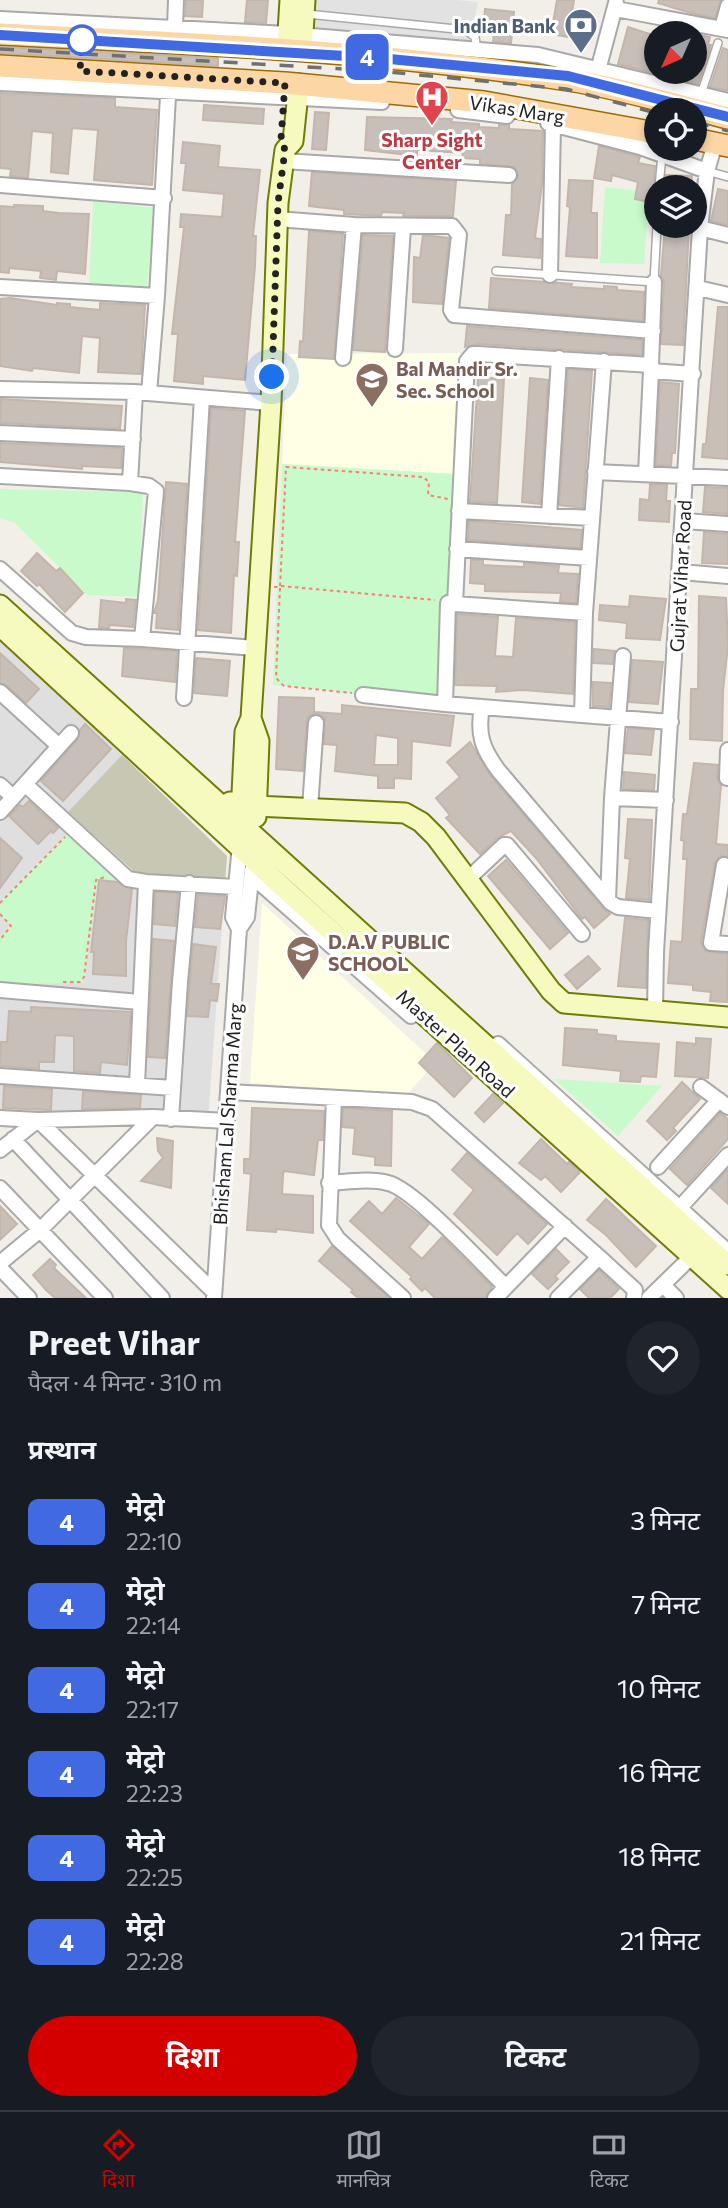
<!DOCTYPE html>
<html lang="hi">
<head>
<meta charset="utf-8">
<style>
  :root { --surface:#171b24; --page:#20242c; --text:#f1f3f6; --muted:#9ea1a6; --line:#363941; --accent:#d40000 }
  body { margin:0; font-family:Commissioner,"Noto Sans Devanagari",sans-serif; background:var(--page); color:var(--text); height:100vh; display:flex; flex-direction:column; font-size:26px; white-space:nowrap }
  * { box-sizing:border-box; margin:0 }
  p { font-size:23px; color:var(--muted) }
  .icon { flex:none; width:38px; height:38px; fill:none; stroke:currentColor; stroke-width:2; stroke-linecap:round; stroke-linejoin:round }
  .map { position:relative; height:1298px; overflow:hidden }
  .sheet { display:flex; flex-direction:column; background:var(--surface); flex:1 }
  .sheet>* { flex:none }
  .badge { padding:0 14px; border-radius:10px; font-size:24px; line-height:46px }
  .needle { width:46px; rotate:225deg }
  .buttons { position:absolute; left:644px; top:21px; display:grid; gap:14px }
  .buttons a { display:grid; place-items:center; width:63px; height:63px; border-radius:50%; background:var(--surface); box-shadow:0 4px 10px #0003; font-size:35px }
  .you { position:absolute; width:35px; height:35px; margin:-18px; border:5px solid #fff; border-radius:50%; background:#1a73e8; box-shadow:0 0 0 10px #1a73e833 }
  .map>.badge { position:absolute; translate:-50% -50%; box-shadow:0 0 0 4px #fff }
  h2 { padding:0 28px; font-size:26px; line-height:63px }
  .round { display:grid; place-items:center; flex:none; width:74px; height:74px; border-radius:37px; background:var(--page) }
  .headline { display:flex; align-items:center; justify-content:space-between; height:119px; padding:0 28px }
  h1 { font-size:33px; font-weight:700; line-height:52px }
  .primary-button { display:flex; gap:14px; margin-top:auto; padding:14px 28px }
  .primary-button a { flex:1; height:80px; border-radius:42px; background:var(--accent); color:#fff; font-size:28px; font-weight:700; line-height:80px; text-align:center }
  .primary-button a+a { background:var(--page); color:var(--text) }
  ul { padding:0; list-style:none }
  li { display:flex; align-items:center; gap:21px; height:84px; padding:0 28px }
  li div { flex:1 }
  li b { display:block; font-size:26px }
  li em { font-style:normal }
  li .badge { min-width:77px; font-weight:700; text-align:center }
  .tabs { display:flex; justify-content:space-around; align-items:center; height:98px; border-top:2px solid var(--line); background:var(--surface); font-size:19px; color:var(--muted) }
  .tabs a { display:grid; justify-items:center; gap:4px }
  .tabs .selected { color:var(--accent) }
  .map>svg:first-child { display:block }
</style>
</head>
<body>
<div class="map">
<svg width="728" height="1298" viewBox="0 0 728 1298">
  <rect width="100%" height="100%" fill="#f2efe9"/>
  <path fill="#e0dfdf" d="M0 642 48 684 227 856 208 1122 0 1116Z"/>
  <path fill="#ffffe5" d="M462 353 454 474 282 464 287 354Z
    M262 903 435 1062 408 1094 250 1083Z"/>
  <path fill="#c7c7b4" d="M122 755 227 856 225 882 136 873 68 812Z"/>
  <path fill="#c8facc" d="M605 187 649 192 644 264 600 263Z
    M93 201 154 208 147 289 89 284Z
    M282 464 454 474 447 703 273 685Z
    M0 489 143 492 139 597 87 595 15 523 0 518Z
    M69 832 127 881 98 880 84 983 17 984 0 980V937L10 925 0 916V901Z
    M554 1079 662 1086 618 1136Z"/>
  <path fill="#e2e2e2" d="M298 0H458L478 2 470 42 297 30Z"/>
  <path fill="#c7bfb8" stroke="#c4b6ab" stroke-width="2" fill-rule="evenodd" d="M186 0H203L202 17 185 16Z
    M247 0H268L266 23 245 22Z
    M557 0H574L568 37 551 34Z
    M659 0H721L715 18 691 13 658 3Z
    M485 9 514 12 511 43 493 42 495 22 484 21Z
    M628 27 656 36V72H695V34L710 37 708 45H711L698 84 618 64Z
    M0 47 218 58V66L0 53Z
    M723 48 728 50V91L710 87Z
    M0 93 115 98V107L157 110 152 185 94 180 98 130 72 128 68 174 51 172 53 133 32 131 28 178 10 176 11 169 0 168Z
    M204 105 264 109 263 124 203 120Z
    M315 112 329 113 326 150 312 149Z
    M367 117 452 119 451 122 479 124V127L499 128V125H509V129L543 131 542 184 535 238 541 239 540 258 503 255 506 215H511L512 184 518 176 515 167 480 164V159L462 158 463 153 417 150V156L365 150Z
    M183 142 220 146 218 167 260 170 253 236H256L255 266 245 380 203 376V384L174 381 178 334H172L184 227H180L181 214 222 217 224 194 183 190 186 163H181Z
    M599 146 637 156 640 157 638 163 655 166 653 203 635 199 638 182 612 175 611 181 594 178Z
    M312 172 456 181 453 216H403L404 213 382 212 381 216 364 215 344 214V210L309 206Z
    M666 175 692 176 691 187H665Z
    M569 180 593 181 591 213H597V258L566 256 570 207 567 206Z
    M718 189 728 191V225L711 221Z
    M14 205 43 206V211L59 213 89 214 85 274 57 271 56 280 40 278 41 271 9 268V273L0 272V206L14 207Z
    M665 226 689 228 683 345 661 344 664 282 661 275Z
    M309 231 343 234 334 359 299 357 300 341 303 342Z
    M363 235 393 236 385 352 353 350Z
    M423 235 449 238 442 304 413 302 414 257 420 258Z
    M491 278 572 284 571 287 604 289V286L617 287V290L644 292 643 321 489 308Z
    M10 298 57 305V303L70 304V307L100 310V303L145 305 141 374 98 372 100 338 82 336 79 373 33 368 32 371 0 366V299Z
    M718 307H728V459L702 457 703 444H706Z
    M467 326 642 340V355L479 344 465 347Z
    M568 369 592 371 583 508 559 505Z
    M478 377 504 379 497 503 470 502Z
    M530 378 548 380 540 504 522 502Z
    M660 382 679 384 675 453H672L671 466 656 465Z
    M1 399 122 406 120 429 0 423Z
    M211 408 245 411 235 542H239L238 560 237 576 234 575 231 633 198 630Z
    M0 443 122 448 121 468 82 466V469L0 462Z
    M166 482 187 484 178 630 156 628 157 613H154L158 600Z
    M650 484 667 485 666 501H670L669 522 639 520 640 499 649 500Z
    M705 487 728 488V514L703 512Z
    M469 521 582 530 580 548 468 540Z
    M704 532 728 534V564L702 563Z
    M37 553 56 571 60 568 83 593 65 612 39 584 37 586 21 571Z
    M471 560H483V565L500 566 524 567V563L559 566 558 573 578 574 576 603 560 602 561 593 485 591V584L470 583Z
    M630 596 666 599 660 640 626 638 627 623 599 620 600 605 629 607Z
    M699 596 726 598 728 645 723 691 722 741 690 739 691 689H698Z
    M126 599 136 600 133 627 110 625 109 628H99L101 600 126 603Z
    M457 614 498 617 495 656 513 657 516 618 575 622 573 694 523 690 496 692 497 686 455 685Z
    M124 648 177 651 175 682 122 676Z
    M594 649 615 651 613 664 593 663Z
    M0 653 39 689 26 703 6 685 0 683Z
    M196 658 230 661 227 696 194 693Z
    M632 660 663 662 658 704 629 702Z
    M593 682 611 683 609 707 593 706Z
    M279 697 314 698V712L342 714V705L454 716 450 746 412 741 411 779 394 778V788H378V776L335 771 337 745 324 744 325 719 316 713 308 717 307 722 303 771 276 769ZM376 735 398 738V765H374Z
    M85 724 111 749 63 801 41 781 78 739 80 730Z
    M628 728 654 730 651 755 625 753Z
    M470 742 491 776 604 909 610 914 594 928 585 917 582 919 536 858 511 831 497 838 480 854 446 818 450 815 436 798 460 777 447 762Z
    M694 763 718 765 717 778 721 785 716 844 728 845V857L720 856 715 863 701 942 706 951 728 954 727 1002 710 1001 711 992 693 990V985L668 983 671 941 682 942 687 859H683L684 841 681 840 683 814H687Z
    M624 772 655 775 654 790 623 789Z
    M29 801 58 828 53 833 51 831 38 844 9 816 20 805 23 807Z
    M628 819 652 820 649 900 626 898 630 859 625 858Z
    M0 838 22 858 0 888Z
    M506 860 568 933 550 949 488 876Z
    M99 880 117 882 132 889 126 941V976L93 974 94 952H91Z
    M155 892 178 893 175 926 154 924Z
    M198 895 225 896 220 929 195 927Z
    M625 918 648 920 646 988 618 986Z
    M153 939 174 941 165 1058 148 1057Z
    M193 944 216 947 211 984H219L217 1001 210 1000 208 1017 187 1016Z
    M588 956 600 969 577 989 565 975Z
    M31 1007 131 1012 127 1065 101 1062 100 1073 74 1071V1036L55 1035 54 1062H39V1069L0 1066 1 1042H7L9 1011 31 1012Z
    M565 1028 597 1030V1034L616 1036V1041L659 1044 656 1077 641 1076 640 1082 620 1081 621 1071 563 1065Z
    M696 1038 711 1039 708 1078 675 1076 677 1042 696 1044Z
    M437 1043 472 1078 454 1097 419 1063Z
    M682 1082 700 1099 673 1128 676 1131 667 1140 647 1121Z
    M4 1086 52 1089 51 1110 3 1108Z
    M83 1091 141 1095 140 1108 82 1109Z
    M493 1094 503 1103 484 1122 475 1113Z
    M252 1108 324 1111 323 1140H318L314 1175 284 1171 283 1175 282 1194 313 1196V1233L277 1229 276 1232 247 1230 251 1174 244 1173V1159H250Z
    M343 1108 392 1111 391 1166 375 1165V1157L353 1154 355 1128 342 1127Z
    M720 1113 728 1119V1139L687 1185 670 1169Z
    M157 1138 173 1141 171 1188 141 1181 163 1158 158 1151Z
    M541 1139 567 1164 569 1162 580 1172 561 1192 545 1176 541 1180 519 1163Z
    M467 1153 547 1224 528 1244 517 1233 497 1255 454 1214 474 1190 452 1170Z
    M728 1169V1204L711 1188Z
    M396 1198 429 1224 409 1247 422 1259 442 1237 492 1287 486 1298H435L425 1288 422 1291 410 1279 412 1277 350 1221 369 1201 382 1214Z
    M606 1199 656 1246 636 1267 606 1235 587 1220Z
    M0 1206 17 1224 0 1240Z
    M332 1246 389 1298H358L351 1292 353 1290 319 1261Z
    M556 1249 569 1262 555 1276 558 1279 548 1289 532 1274Z
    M50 1259 56 1265 54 1268 86 1298H55L46 1290 33 1275Z
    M599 1270 619 1289 610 1298H589L580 1289Z"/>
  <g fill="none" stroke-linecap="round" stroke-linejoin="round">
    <defs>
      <path id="lane" d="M307 14 466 30 475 37 477 50
        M701 94 718 43
        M707 171 728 177
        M659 187 662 155
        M496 271 654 282 657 226"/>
      <path id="street" d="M616 9 728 30
        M0 19 288 34 538 55 728 101
        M175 28 176 0
        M722 28 728 6
        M597 74 616 3
        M0 83 382 102
        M458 110 507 116
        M548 123 640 147 707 171
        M283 161 509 175
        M0 185 164 198
        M277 219 354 225 452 226 459 235 451 310 454 315 653 331
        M700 228 728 235
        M550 275 553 124
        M0 287 157 296
        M698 288 728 295
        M395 349 403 227
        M343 358 354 225
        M604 361 585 613 582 715 482 707C477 734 482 748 498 770L611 903 618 907 658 911
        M651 365 654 282
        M0 389 135 392 271 403
        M149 393 157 296 168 96
        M0 433 133 439
        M595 472 728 478
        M646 473 651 371
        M0 476 130 483 149 486 156 491 142 639 86 637 72 633 0 569
        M130 483 135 392
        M459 511 592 518
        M549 516 559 358
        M684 521 728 524
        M457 549 589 558
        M681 572 728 576
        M585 613 455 604 467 361 473 354H478L651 365V371L693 374
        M142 639 255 648
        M0 692 59 746
        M363 695 445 704 448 603 455 604
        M184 698 202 398
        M445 704 482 707
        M582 715 671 722
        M727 778 728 750
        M0 785 13 797
        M26 785 128 879 146 882 235 887
        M612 798 666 800
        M310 808 316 723
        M0 812 71 733
        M724 865 711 943 728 944
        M252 876 411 1016
        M468 879 504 845H507L582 934
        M608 899 612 798 623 656
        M239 929 247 917 252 870
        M0 990 140 1002
        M655 1011 656 952 700 228 707 171 715 143
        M498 1044 728 1252
        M0 1076 173 1088
        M137 1085 146 882
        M701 1087 728 1107
        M229 1092 412 1102 432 1109 599 1257 558 1298
        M334 1098 329 1225 338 1239 403 1298
        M0 1118 38 1120 214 1292
        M171 1119 180 982 189 883
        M13 1139 162 1298
        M0 1150 38 1120 153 1117 227 1121
        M658 1167 719 1100
        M329 1183C347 1182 370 1178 388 1183 414 1189 483 1265 506 1287L565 1226
        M0 1188 105 1298
        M685 1202 728 1155
        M599 1257 635 1290 634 1298
        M0 1263 40 1230 153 1117
        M0 1268 29 1298
        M663 1285 676 1298
        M214 1298 239 929 233 917 240 846
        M495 1298 506 1287
        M649 1298 686 1262"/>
      <path id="secondary" d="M287 48 290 0
        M302 50 305 0
        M0 605 728 1265
        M0 626 288 892 728 1289
        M251 718 259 741 256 817
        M230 802 256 806 405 813 421 822 436 837 551 991 564 1003 728 1017
        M240 835 245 732 251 718 271 403 278 203 285 150 293 141 299 84"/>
      <path id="primary" d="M0 34C190 43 379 51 568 80 621 88 675 105 728 118
        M0 66 285 83 484 102 656 133
        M695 139 728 146"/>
    </defs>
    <use href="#lane" stroke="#a9a9a9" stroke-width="10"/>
    <use href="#street" stroke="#a9a9a9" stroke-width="18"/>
    <use href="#secondary" stroke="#707d05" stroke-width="23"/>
    <use href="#primary" stroke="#a06b00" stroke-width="24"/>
    <path stroke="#fa8072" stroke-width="2" stroke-dasharray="3.5 3.5" stroke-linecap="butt" d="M281 586 435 600
      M274 587H280L286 467 423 477 429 482 428 495 448 499
      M280 588 276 678 284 686 352 693
      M0 903 65 837
      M0 914 11 926 0 940
      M63 982H80L84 977 96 880 105 877"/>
    <use href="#lane" stroke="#fff" stroke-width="7"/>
    <use href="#street" stroke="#fff" stroke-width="14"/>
    <use href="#secondary" stroke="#f7fabf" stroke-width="19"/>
    <use href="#primary" stroke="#fcd6a4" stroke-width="21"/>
    <path stroke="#707070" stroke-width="3.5" stroke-dasharray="14 14" stroke-linecap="butt" d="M0 35 379 58 568 76 728 117
      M0 49 378 71 566 89 656 113
      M695 122 728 131"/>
  </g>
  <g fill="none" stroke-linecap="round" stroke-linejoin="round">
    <defs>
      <path id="line" d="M0 35 379 58 568 76 728 117"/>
    </defs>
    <use href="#line" stroke="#fff" stroke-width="16"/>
    <use href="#line" stroke="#4169e1" stroke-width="10"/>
    <path stroke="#222" stroke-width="7" stroke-dasharray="0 12.6" d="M82 40 80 71 285 83 281 139 285 150 278 203 272 377"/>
  </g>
  <defs>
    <symbol id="bank-pin" viewBox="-11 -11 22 30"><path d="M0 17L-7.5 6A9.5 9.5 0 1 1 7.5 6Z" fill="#5c6f8a" stroke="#fff"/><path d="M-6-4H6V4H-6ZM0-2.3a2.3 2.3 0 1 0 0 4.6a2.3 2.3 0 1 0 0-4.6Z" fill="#fff"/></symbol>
    <symbol id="hospital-pin" viewBox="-11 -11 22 30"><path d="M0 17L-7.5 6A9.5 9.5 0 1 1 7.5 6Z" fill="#e0444e" stroke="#fff"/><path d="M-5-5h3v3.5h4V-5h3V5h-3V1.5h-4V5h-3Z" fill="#fff"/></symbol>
    <symbol id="school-pin" viewBox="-11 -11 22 30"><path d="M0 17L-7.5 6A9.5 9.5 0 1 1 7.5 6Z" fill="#8d6e63" stroke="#fff"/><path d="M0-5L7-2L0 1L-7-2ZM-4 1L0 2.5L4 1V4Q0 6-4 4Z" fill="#fff"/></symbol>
  </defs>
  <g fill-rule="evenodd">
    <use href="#bank-pin" x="562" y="6" width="38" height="52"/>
    <use href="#hospital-pin" x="413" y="78" width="38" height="52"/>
    <use href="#school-pin" x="353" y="360" width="38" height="52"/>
    <use href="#school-pin" x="284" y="933" width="38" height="52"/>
  </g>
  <circle fill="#fff" stroke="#4169e1" stroke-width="3.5" cx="82" cy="40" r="14"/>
  <g text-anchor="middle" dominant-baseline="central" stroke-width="6" stroke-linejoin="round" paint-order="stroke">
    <g font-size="19" font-weight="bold" fill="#4e5e75" stroke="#fff" text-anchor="end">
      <text x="556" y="25">Indian Bank</text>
    </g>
    <g font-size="19" fill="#222" stroke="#fff">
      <text transform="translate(517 109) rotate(9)">Vikas Marg</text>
      <text transform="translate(680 576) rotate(-87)">Gujrat Vihar Road</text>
      <text transform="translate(456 1043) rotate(42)">Master Plan Road</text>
      <text transform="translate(227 1114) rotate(-86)">Bhisham Lal Sharma Marg</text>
    </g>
    <g font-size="19" font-weight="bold" fill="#be3a42" stroke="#fff">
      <text x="432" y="139">Sharp Sight<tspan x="432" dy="22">Center</tspan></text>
    </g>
    <g font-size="19" font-weight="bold" fill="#785e54" stroke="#fff" text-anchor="start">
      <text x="396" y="368">Bal Mandir Sr.<tspan x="396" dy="22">Sec. School</tspan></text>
      <text x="328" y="941">D.A.V PUBLIC<tspan x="328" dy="22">SCHOOL</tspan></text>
    </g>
  </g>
</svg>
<div class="buttons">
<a><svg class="needle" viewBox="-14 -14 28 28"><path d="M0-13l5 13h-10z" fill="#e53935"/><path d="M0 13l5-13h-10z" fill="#9ea1a6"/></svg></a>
<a><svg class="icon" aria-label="locate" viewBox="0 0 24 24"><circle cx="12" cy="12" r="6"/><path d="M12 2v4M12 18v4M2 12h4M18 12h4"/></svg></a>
<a><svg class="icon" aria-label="layers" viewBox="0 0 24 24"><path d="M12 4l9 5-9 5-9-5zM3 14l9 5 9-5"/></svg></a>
</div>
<div class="you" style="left:272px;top:377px"></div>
<b class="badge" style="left:367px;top:57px;background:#4169e1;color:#fff">4</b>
</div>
<section class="sheet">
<div class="headline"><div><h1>Preet Vihar</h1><p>पैदल · 4 मिनट · 310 m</p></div><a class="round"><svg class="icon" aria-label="heart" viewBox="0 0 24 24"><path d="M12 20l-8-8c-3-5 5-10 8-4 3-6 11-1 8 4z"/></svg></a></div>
<h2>प्रस्थान</h2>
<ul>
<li><span class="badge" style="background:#4169e1;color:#fff">4</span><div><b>मेट्रो</b><p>22:10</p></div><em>3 मिनट</em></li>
<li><span class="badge" style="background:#4169e1;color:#fff">4</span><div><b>मेट्रो</b><p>22:14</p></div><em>7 मिनट</em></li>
<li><span class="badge" style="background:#4169e1;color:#fff">4</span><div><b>मेट्रो</b><p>22:17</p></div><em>10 मिनट</em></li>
<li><span class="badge" style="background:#4169e1;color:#fff">4</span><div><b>मेट्रो</b><p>22:23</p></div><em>16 मिनट</em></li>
<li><span class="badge" style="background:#4169e1;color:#fff">4</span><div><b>मेट्रो</b><p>22:25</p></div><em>18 मिनट</em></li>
<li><span class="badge" style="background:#4169e1;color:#fff">4</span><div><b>मेट्रो</b><p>22:28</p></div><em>21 मिनट</em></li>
</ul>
<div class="primary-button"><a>दिशा</a><a>टिकट</a></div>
</section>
<nav class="tabs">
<a class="selected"><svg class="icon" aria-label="directions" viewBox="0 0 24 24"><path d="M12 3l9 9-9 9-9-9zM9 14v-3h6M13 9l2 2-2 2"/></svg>दिशा</a>
<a><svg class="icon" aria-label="map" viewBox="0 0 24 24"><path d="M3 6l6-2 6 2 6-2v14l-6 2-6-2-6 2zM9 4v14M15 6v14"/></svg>मानचित्र</a>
<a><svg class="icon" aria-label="tickets" viewBox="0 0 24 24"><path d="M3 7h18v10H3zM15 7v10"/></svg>टिकट</a>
</nav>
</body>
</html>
